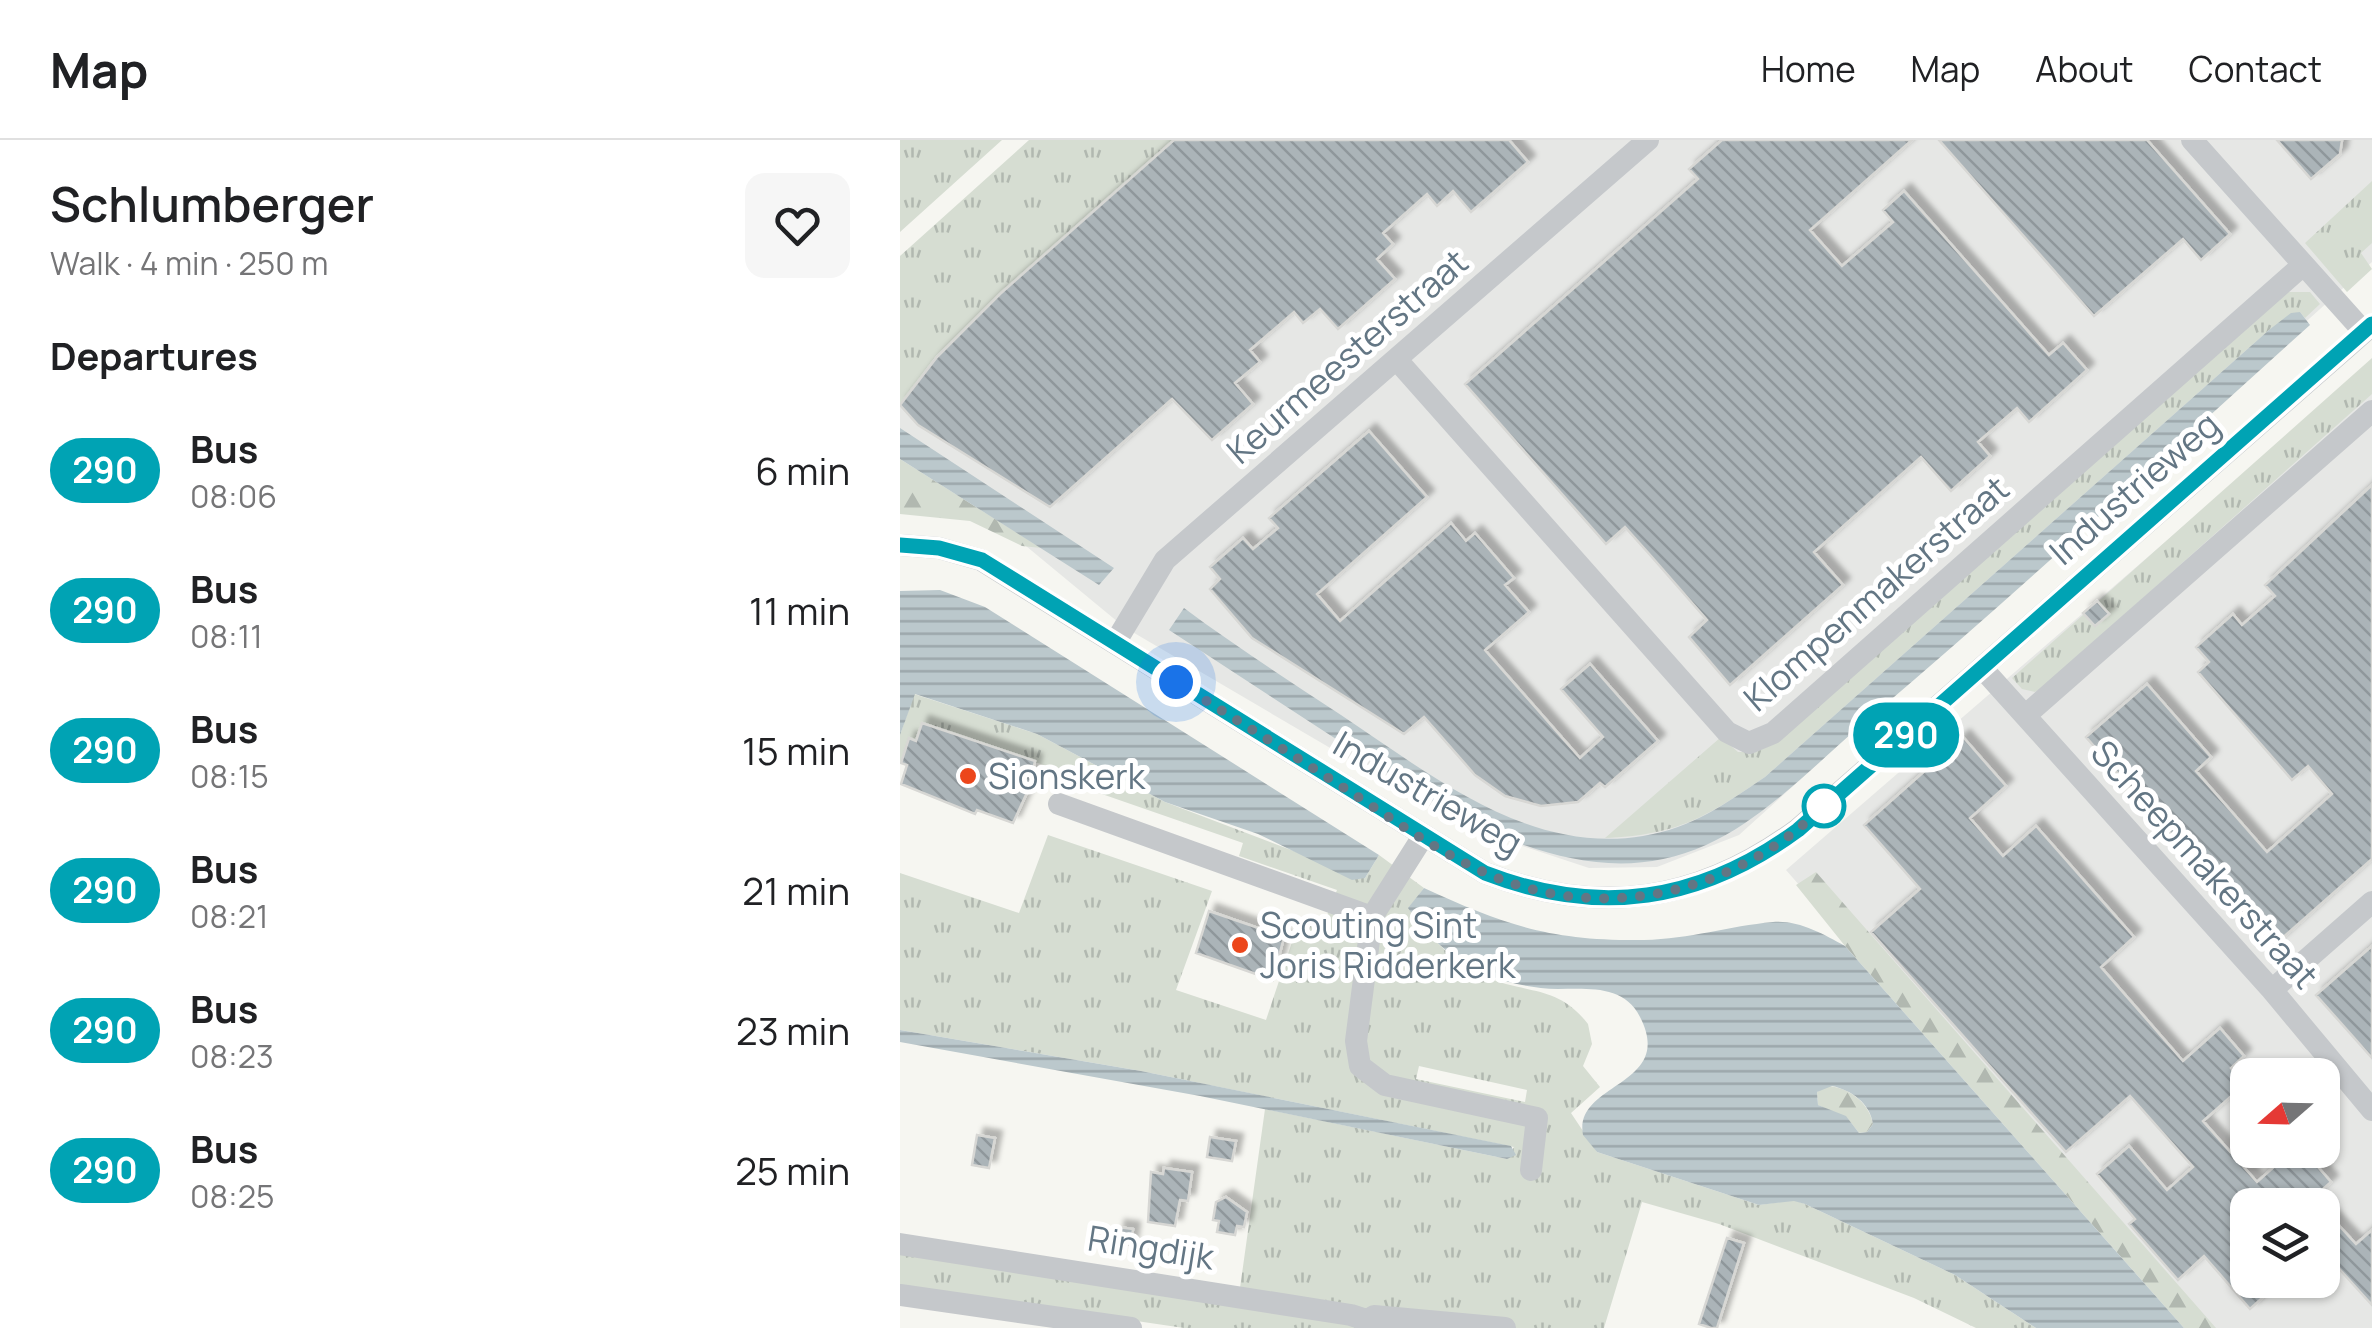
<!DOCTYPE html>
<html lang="en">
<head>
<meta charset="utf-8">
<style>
  :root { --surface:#fff; --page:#f6f6f6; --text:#202124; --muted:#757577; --line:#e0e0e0 }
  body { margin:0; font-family:Manrope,sans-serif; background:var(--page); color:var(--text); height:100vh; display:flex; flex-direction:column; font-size:38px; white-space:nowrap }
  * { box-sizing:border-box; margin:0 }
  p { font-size:32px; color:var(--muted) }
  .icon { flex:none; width:55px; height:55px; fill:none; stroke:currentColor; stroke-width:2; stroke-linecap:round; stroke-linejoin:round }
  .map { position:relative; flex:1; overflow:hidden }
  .drawer { display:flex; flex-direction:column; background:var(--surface); width:900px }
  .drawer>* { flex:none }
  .badge { padding:0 20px; border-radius:32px; font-size:35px; line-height:65px }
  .needle { width:65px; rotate:250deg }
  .buttons { position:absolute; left:1330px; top:918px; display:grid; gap:20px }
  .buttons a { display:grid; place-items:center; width:110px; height:110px; border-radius:20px; background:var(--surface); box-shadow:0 2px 8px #0004; font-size:50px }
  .you { position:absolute; width:50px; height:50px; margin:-25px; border:8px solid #fff; border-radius:50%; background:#1a73e8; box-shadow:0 0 0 15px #1a73e833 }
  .map>.badge { position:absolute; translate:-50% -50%; box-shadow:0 0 0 5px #fff }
  h2 { padding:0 50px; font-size:38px; line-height:90px }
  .round { display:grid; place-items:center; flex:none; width:105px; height:105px; border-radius:20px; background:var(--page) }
  .head { display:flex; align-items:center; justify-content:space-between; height:170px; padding:0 50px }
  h1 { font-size:48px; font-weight:600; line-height:75px }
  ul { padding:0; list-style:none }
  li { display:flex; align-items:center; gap:30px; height:140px; padding:0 50px }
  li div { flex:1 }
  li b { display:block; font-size:38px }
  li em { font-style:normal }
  li .badge { min-width:110px; font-weight:700; text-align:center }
  header { display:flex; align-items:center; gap:60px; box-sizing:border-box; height:140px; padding:0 50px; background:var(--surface); border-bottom:2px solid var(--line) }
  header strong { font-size:48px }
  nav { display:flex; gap:55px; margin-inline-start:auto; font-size:35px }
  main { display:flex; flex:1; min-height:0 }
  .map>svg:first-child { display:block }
</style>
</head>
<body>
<header>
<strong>Map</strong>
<nav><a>Home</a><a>Map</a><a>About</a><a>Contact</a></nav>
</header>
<main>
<section class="drawer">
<div class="head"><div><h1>Schlumberger</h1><p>Walk · 4 min · 250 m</p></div><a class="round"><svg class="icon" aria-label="heart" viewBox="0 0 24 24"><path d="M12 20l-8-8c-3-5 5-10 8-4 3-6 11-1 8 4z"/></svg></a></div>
<h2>Departures</h2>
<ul>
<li><span class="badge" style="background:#00a3b4;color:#fff">290</span><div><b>Bus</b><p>08:06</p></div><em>6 min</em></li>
<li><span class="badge" style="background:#00a3b4;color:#fff">290</span><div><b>Bus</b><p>08:11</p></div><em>11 min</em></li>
<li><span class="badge" style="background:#00a3b4;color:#fff">290</span><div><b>Bus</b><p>08:15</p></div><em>15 min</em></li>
<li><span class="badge" style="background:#00a3b4;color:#fff">290</span><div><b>Bus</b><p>08:21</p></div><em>21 min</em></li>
<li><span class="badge" style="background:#00a3b4;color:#fff">290</span><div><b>Bus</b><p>08:23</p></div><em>23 min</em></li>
<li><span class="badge" style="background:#00a3b4;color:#fff">290</span><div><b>Bus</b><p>08:25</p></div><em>25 min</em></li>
</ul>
</section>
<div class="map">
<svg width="1472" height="1188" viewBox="0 0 1472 1188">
  <defs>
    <pattern id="grass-tufts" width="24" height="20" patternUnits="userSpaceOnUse" patternTransform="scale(2.5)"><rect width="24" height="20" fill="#d6ddd2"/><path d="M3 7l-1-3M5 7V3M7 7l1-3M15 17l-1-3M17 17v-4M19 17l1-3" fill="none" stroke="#b1b8b0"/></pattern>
    <pattern id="forest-firs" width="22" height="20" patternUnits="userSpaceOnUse" patternTransform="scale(2.5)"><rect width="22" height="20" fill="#d6ddd2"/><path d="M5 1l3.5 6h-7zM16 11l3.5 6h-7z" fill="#b1b8b0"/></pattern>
    <pattern id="water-rules" width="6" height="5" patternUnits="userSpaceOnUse" patternTransform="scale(2.5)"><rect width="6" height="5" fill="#bbc8cc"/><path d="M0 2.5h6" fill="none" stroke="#9ca7ab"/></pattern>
    <pattern id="building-back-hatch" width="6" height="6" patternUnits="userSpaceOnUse" patternTransform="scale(2.5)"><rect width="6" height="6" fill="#abb4b8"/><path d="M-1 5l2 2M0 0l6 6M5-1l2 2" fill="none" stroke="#8f979b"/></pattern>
    <filter id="shadow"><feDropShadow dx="7" dy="-7" stdDeviation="2.5" flood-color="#0004"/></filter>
  </defs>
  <rect width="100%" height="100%" fill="#f6f6f1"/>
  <path fill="#e6e7e5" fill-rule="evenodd" d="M191 0H1472V122L839 695 757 727 689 728 565 687 224 487 0 302V169Z
    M1472 223V1188H1287L886 730ZM1348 935H1422V1010H1348ZM1348 1065H1422V1140H1348Z"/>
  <path fill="url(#grass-tufts)" fill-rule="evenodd" d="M0 0H102L0 92Z
    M129 0H274L72 181 36 216 0 264V116Z
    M1472 41V103L1461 113 1472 129 1447 152 1405 103Z
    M1381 152H1410L1420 164 1405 178 1400 172 1369 190 865 637C806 677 779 695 705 698L821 597 838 612H851Z
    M1472 218V254L1143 547 1135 552 1122 549 1112 538Z
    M14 554 137 594 265 662 465 738 479 715 524 748 509 768C531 802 566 834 606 844 641 853 663 852 688 884L692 904 683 926 700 947 671 973 697 1012 859 1065 894 1060 905 1064 1055 1135 1136 1188H1076L1014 1158 819 1084 742 1062 704 1188H510L340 1148 365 969 607 1019 614 1007 241 931 0 890V733L119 773 148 695 312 751 276 850 366 880 399 781 422 788 437 750 339 716 343 703 150 636 152 628 23 583 16 601 9 599 0 623V595ZM519 926 627 950 625 962 516 939Z
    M0 1112 474 1188H284L0 1146Z"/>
  <path fill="url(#forest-firs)" d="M0 319 141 408 122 406 70 381 0 374Z
    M916 732 1316 1188H1284L945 806 896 745Z
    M927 946C948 947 969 962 973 984L967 992 959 993 948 979 918 965 917 952Z"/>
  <path fill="url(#water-rules)" fill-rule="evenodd" d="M1400 172 1410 185C1265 315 1122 449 973 575 921 618 868 677 806 705 718 745 632 713 551 674L269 490 284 468C335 506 388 540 441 575 530 634 628 715 743 696 792 688 825 664 865 637L1369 190 1391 173Z
    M0 288 214 428 199 445 0 319Z
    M40 450 85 467 479 715 465 738 452 740 358 694 265 662 137 594 15 554 0 595V451Z
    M524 748C606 786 653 801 744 800 790 799 829 786 873 782 899 780 923 794 945 806L1284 1188H1136L1055 1135 905 1064 894 1061 859 1065 697 1012 683 995C673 942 776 947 740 877 724 845 689 849 658 849 595 847 544 822 508 768ZM932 946C951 950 970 963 973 984L967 992 959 993 946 976 918 965 917 952Z
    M0 890 241 931 611 1006 616 1015 607 1019 300 956 0 902Z"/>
  <path fill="url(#building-back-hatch)" stroke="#d7d7d4" stroke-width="2.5" filter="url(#shadow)" d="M274 0H609L628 22 571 72 553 51 537 66 527 54 483 93 493 104 477 119 495 139 438 189 420 169 403 183 394 172 350 210 360 222 335 243 353 264 312 300 272 259 150 367 18 285 0 265 37 217 100 154Z
    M822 0H1012L910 90 942 126 993 82 983 70 1004 51 1149 215 1163 203 1187 230 1129 282 1117 268 1078 302 1090 316 1051 351 1021 317 914 412 943 445 830 545 789 497 807 480 751 416 725 387 706 404 565 244 798 39 789 29Z
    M1039 0H1247L1330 94 1301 120 1283 99 1194 176Z
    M1377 0H1442L1440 14 1411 39Z
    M469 291 527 357 417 454 440 481 551 383 566 401 575 393 614 438 605 445 629 472 585 510 680 618 703 597 661 549 690 524 758 601 705 647 700 643 678 662 641 666 605 656 575 635 524 577 504 594 352 498 310 449 320 439 310 427 343 398 353 409 378 388 369 378Z
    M1472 345V719L1371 808 1186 597 1247 544 1311 617 1296 631 1367 712 1432 654 1408 626 1392 640 1298 532 1309 522 1296 507 1333 474 1342 485 1375 456 1365 445Z
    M1197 461 1209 474 1195 486 1183 473Z
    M22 583 135 621 130 646 113 683 77 670 75 674 1 644 7 625 1 623 9 598 16 601Z
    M1063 597 1106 646 1070 678 1103 716 1136 686 1234 797 1201 827 1283 921 1320 888 1344 916 1331 928 1345 944 1303 981 1357 1042 1393 1010H1403L1431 1042 1414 1057 1421 1065H1348V1140H1382L1350 1169 1304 1116 1278 1140 1229 1084 1235 1079 1197 1034 1229 1006 1267 1050 1293 1027 1230 956 1166 1012 971 792 1020 749 964 685Z
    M309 771 384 797 373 840 296 813Z
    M1472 806V918L1416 855Z
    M77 995 95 998 89 1028 72 1025Z
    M310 997 336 1001 332 1021 307 1017Z
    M264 1028 292 1032 288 1061 280 1060 275 1086 248 1082 251 1032 263 1034Z
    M326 1057 347 1072 344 1087 337 1086 335 1095 317 1092 319 1081 313 1080 316 1062Z
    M1422 1067 1456 1104 1472 1090V1165L1422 1110Z
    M218 1087 233 1089 231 1105 216 1103Z
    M827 1098 844 1103 817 1188H811L799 1184Z"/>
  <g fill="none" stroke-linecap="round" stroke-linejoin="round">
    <path stroke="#c5c8cb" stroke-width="22" d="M1292 0 1464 192
      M497 220 827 592 849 603 873 593 1403 125
      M0 405 39 408 81 420 585 733C700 777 799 762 898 689L1472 185
      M215 503 265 420 748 0
      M1083 529 1372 850 1472 970
      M1126 575 1472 271
      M159 664 472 777 522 698
      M472 777 456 901 460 926 485 945 637 978 631 1030
      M1372 850 1472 762
      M0 1104 451 1175 490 1188
      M0 1155 231 1188
      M474 1176 605 1188"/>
  </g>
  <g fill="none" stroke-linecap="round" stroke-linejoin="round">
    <defs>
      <path id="line" d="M0 405 39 408 82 420 585 733C699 777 800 762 898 690L1472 184"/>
    </defs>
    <use href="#line" stroke="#fff" stroke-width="22"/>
    <use href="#line" stroke="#00a3b4" stroke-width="15"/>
    <path stroke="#637684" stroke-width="10" stroke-dasharray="0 18" d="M276 542C332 577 388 612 444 648 490 677 537 712 588 734 704 785 835 753 924 666"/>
  </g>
  <g fill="#ec461b" stroke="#fff" stroke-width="4">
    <circle cx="68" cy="636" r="10"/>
    <circle cx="340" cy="805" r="10"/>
  </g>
  <circle fill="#fff" stroke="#00a3b4" stroke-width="5" cx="924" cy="666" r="20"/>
  <g text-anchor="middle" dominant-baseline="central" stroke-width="10" stroke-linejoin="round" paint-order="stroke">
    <g font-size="35" fill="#637684" stroke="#fff">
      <text transform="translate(447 216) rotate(-41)">Keurmeesterstraat</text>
      <text transform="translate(1234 348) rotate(-41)">Industrieweg</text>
      <text transform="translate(976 453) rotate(-41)">Klompenmakerstraat</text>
      <text transform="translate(528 653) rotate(30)">Industrieweg</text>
      <text transform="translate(1305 724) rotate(48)">Scheepmakerstraat</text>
      <text transform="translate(251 1107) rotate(9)">Ringdijk</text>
    </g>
    <g font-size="35" fill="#637684" stroke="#fff" text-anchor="start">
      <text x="88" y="636">Sionskerk</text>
      <text x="360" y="785">Scouting Sint<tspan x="360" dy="40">Joris Ridderkerk</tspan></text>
    </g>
  </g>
</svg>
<div class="buttons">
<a><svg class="needle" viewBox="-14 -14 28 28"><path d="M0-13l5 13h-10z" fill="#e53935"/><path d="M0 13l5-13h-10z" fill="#757577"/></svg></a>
<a><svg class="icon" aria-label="layers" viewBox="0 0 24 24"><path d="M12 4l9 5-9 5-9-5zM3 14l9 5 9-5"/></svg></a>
</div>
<div class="you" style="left:276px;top:542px"></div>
<b class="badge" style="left:1006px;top:595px;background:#00a3b4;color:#fff">290</b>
</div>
</main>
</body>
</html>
